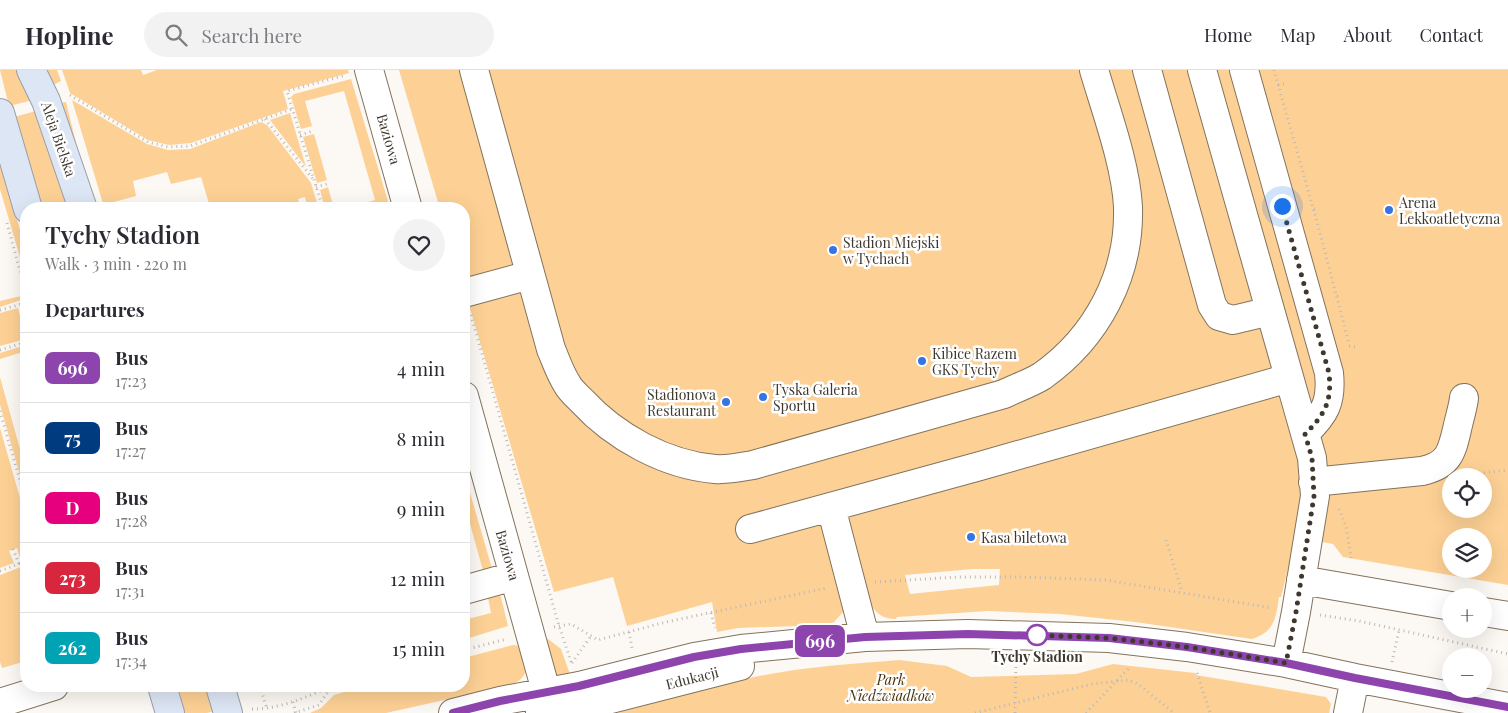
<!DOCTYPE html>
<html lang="en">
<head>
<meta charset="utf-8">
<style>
  :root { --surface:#fff; --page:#f2f2f3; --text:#2b2b33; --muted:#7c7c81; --line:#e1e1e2 }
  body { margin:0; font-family:"Playfair Display",serif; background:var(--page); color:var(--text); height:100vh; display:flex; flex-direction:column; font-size:19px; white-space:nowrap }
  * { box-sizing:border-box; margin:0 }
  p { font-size:16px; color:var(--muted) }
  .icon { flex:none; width:28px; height:28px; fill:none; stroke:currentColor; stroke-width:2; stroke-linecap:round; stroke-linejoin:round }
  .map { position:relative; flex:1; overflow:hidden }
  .side { position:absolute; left:20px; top:132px; width:450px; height:490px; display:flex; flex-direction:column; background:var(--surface); border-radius:20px; box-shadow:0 5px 20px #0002 }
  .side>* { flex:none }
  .badge { padding:0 10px; border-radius:8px; font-size:18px; line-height:32px }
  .buttons { position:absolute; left:1442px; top:398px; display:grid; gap:10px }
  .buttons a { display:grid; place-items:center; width:50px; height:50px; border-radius:50%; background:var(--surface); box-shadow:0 5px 20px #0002; font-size:25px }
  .you { position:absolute; width:25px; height:25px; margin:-12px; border:4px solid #fff; border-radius:50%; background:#1a73e8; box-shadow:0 0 0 8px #1a73e833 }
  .map>.badge { position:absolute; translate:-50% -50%; box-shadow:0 0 0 2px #fff }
  h2 { padding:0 25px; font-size:19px; line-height:45px }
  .round { display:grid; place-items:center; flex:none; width:52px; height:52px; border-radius:26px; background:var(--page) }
  .summary { display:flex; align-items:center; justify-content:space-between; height:85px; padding:0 25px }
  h1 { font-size:24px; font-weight:600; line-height:38px }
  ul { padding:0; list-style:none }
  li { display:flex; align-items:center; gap:15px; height:70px; padding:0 25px; border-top:1px solid var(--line) }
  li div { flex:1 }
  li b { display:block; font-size:19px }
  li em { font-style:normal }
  li .badge { min-width:55px; font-weight:700; text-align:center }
  header { display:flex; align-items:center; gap:30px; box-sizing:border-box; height:70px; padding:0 25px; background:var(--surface); border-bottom:1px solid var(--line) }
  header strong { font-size:24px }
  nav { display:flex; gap:28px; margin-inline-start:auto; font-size:18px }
  .search { width:350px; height:45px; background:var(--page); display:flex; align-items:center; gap:12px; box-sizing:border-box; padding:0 18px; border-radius:28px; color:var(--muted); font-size:19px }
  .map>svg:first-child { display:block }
</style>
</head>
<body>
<header>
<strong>Hopline</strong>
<div class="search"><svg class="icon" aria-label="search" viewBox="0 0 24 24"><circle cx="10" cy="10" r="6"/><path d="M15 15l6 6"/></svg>Search here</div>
<nav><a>Home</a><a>Map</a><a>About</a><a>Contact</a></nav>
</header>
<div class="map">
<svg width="1508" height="643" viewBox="0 0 1508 643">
  <rect width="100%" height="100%" fill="#fcf8f3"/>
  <path fill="#fdd195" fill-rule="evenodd" d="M0 0H18L33 30 9 36Z
    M46 0H57L61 11 53 15Z
    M62 0H141L143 5 157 0H348L349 3 283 21 288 39 191 73 169 75 148 70 70 23Z
    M399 0H1508V515L1343 487 1333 474 1296 467 1281 527H1279C1276 549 1274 562 1252 569L1135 552 1060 544 988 541 897 547 896 549C883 549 877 544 870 534L845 540 834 552 826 555 738 558 717 562 712 532 627 556 613 507 554 522 464 218V139H440ZM1451 406H1484V439H1451ZM1451 466H1484V499H1451ZM973 499H1000L999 515 910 524 905 505Z
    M351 9 388 131 386 135 373 139H345L375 130 344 21 305 31 312 56 301 59 291 27 294 24Z
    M72 30 147 74 168 80 190 79 261 52 267 55 311 113 319 139H308L305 127 298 129 301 139H222L221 134 210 137 201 107 171 114 167 102 133 111 136 126 110 133 104 137Z
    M66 32 76 73 60 33Z
    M36 41 68 129 62 139H41L14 47Z
    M290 43 306 97 270 50Z
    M314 64 327 110 317 113 303 67Z
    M0 90 26 181V208L0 119Z
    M328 117 334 139H325L320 120Z
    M21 226V230L0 237V231Z
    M18 238 26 269 0 276V243Z
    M26 275V281L0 289V283Z
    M0 307 26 401V426L0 335Z
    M0 358 26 449V489L21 491 17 478 9 481 14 493 0 498Z
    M464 402 493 502 485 508 464 432Z
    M26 495V591L2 598 0 592V505Z
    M487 523H500L508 556 466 569 464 550 491 543Z
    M548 569 561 579 571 607 563 612 556 606 543 570Z
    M513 575 523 576C526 594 532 606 511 615L386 643H310L321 638 334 625 364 616H464V588Z
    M899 590 947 596 971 607 1076 604 1113 594 1195 603 1196 605 1326 627 1331 634 1329 643H617C662 630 708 617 754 607 802 597 850 594 899 590Z
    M178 616H207L214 641 207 643H185Z"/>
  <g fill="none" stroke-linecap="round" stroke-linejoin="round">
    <defs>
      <path id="minor" d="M369 0 408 139
        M474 0 551 279C556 291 560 303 567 314 570 320 577 326 582 331 615 367 666 395 715 399 728 400 741 397 753 395L1004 324C1016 318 1031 313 1042 306 1097 267 1130 205 1128 137 1126 95 1106 41 1094 0
        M1147 0 1212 235 1219 246 1233 250 1270 241
        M1202 0 1312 388 1315 426 1296 542 1286 593
        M1244 0 1329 303C1332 332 1325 344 1305 363
        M464 223 530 205
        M464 326 546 621 540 643
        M1313 412 1422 401C1450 395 1452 381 1458 355 1460 346 1463 337 1464 328
        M831 437 865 567
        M750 459 980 396 1289 308
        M1301 510 1451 536
        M464 520 514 506
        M1484 542 1508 546
        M0 633 54 616
        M453 643 500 631 579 616 694 587 741 579 865 567 968 564 1109 568 1187 577 1286 593 1355 608 1508 637
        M556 643 740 596
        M1348 643 1355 608"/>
      <path id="major" d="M31 0 46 31 83 139
        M0 43 28 139
        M162 616 170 643
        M220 616 228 643"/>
    </defs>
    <use href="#minor" stroke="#83735d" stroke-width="30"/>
    <use href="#major" stroke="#979eaa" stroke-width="30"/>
    <path stroke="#beb9b2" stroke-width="3" stroke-dasharray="1 4" stroke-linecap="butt" d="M1274 0 1319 159 1349 274
      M1278 15 1285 14
      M70 25 148 72 168 77 190 76 292 39
      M265 49 313 109
      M300 65 313 61
      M316 117 327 114
      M303 135 304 139
      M323 139 287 21 346 5
      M1314 139 1319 138
      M7 153 26 223
      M1337 226 1342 225
      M0 240 26 233
      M471 245 559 556 571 592
      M1349 276 1357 277
      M0 280 26 272
      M0 341 26 431
      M1464 405 1508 400
      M1339 439 1346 456 1351 488
      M1166 470 1182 522
      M13 479 19 494
      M0 501 26 491
      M875 512 958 507H1020L1106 510 1272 538
      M711 543 715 558
      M1320 545 1359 551 1508 584
      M554 557 571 554 598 570 666 552 827 518
      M629 562 632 578
      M464 580 507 569
      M1392 592 1399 560
      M572 593 591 566
      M1197 603 1210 643
      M260 616 267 639
      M293 632 296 643
      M252 639C281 639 306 627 332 616
      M294 643 319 635 331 617
      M975 643 1092 614 1128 610 1138 614 1174 643
      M1015 643 1016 590
      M1086 643 1128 599 1129 596"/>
    <use href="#minor" stroke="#fff" stroke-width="28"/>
    <use href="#major" stroke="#dde6f4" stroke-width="28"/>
  </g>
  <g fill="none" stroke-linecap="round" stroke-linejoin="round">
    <defs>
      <path id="line" d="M453 643 500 631 579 616 694 587 741 579 865 567 968 564 1109 568 1187 577 1286 593 1355 608 1508 637"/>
    </defs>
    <use href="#line" stroke="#fff" stroke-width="11"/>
    <use href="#line" stroke="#8e44ad" stroke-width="8"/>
    <path stroke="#3f382e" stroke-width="5" stroke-dasharray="0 9" d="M1037 565H1031L1109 568 1187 577 1286 593 1296 542 1314 426 1312 388 1305 364C1325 344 1332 332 1329 303L1282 136"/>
  </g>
  <g fill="#3574e2" stroke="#fff" stroke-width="2">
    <circle cx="1389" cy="140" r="5"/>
    <circle cx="833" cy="180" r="5"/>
    <circle cx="922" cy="291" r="5"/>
    <circle cx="763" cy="327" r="5"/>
    <circle cx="726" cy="332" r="5"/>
    <circle cx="971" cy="467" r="5"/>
  </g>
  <circle fill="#fff" stroke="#8e44ad" stroke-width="2.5" cx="1037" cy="565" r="10"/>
  <g text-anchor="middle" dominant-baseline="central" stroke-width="5" stroke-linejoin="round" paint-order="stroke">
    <g font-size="14" fill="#3f382e" stroke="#fff">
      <text transform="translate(59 69) rotate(71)">Aleja Bielska</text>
      <text transform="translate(389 69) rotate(74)">Baziowa</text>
      <text transform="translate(508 485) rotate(74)">Baziowa</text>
      <text transform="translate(692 608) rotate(-14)">Edukacji</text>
    </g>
    <g font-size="14" fill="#3f382e" stroke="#fff" text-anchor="start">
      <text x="1399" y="132">Arena<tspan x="1399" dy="16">Lekkoatletyczna</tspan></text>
      <text x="843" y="172">Stadion Miejski<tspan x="843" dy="16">w Tychach</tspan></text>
      <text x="932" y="283">Kibice Razem<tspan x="932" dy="16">GKS Tychy</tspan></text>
      <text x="773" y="319">Tyska Galeria<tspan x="773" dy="16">Sportu</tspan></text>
      <text x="716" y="324" text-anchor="end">Stadionova<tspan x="716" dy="16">Restaurant</tspan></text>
      <text x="981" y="467">Kasa biletowa</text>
    </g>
    <g font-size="14" font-weight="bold" fill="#3f382e" stroke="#fff">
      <text x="1037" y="586">Tychy Stadion</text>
    </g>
    <g font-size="14" font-style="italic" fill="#462f09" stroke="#fff">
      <text x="891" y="609">Park<tspan x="891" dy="16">Niedźwiadków</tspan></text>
    </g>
  </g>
</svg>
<div class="buttons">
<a><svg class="icon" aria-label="locate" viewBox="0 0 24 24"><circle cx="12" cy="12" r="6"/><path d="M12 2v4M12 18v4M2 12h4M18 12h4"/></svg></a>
<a><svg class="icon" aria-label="layers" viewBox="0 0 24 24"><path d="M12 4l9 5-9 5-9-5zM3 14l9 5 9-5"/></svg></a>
<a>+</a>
<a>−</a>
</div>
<div class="you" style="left:1282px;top:136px"></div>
<b class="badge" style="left:820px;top:571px;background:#8e44ad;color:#fff">696</b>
<section class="side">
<div class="summary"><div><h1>Tychy Stadion</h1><p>Walk · 3 min · 220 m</p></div><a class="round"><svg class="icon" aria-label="heart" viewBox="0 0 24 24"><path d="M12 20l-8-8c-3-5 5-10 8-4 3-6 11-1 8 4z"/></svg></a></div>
<h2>Departures</h2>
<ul>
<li><span class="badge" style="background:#8e44ad;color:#fff">696</span><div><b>Bus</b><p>17:23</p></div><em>4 min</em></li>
<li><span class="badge" style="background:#003b80;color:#fff">75</span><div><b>Bus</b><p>17:27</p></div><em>8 min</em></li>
<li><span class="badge" style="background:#e6007e;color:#fff">D</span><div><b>Bus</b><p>17:28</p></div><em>9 min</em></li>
<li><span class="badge" style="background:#d7263d;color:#fff">273</span><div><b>Bus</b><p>17:31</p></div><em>12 min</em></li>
<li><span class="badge" style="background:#00a3b4;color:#fff">262</span><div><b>Bus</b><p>17:34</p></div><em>15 min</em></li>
</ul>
</section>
</div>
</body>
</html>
